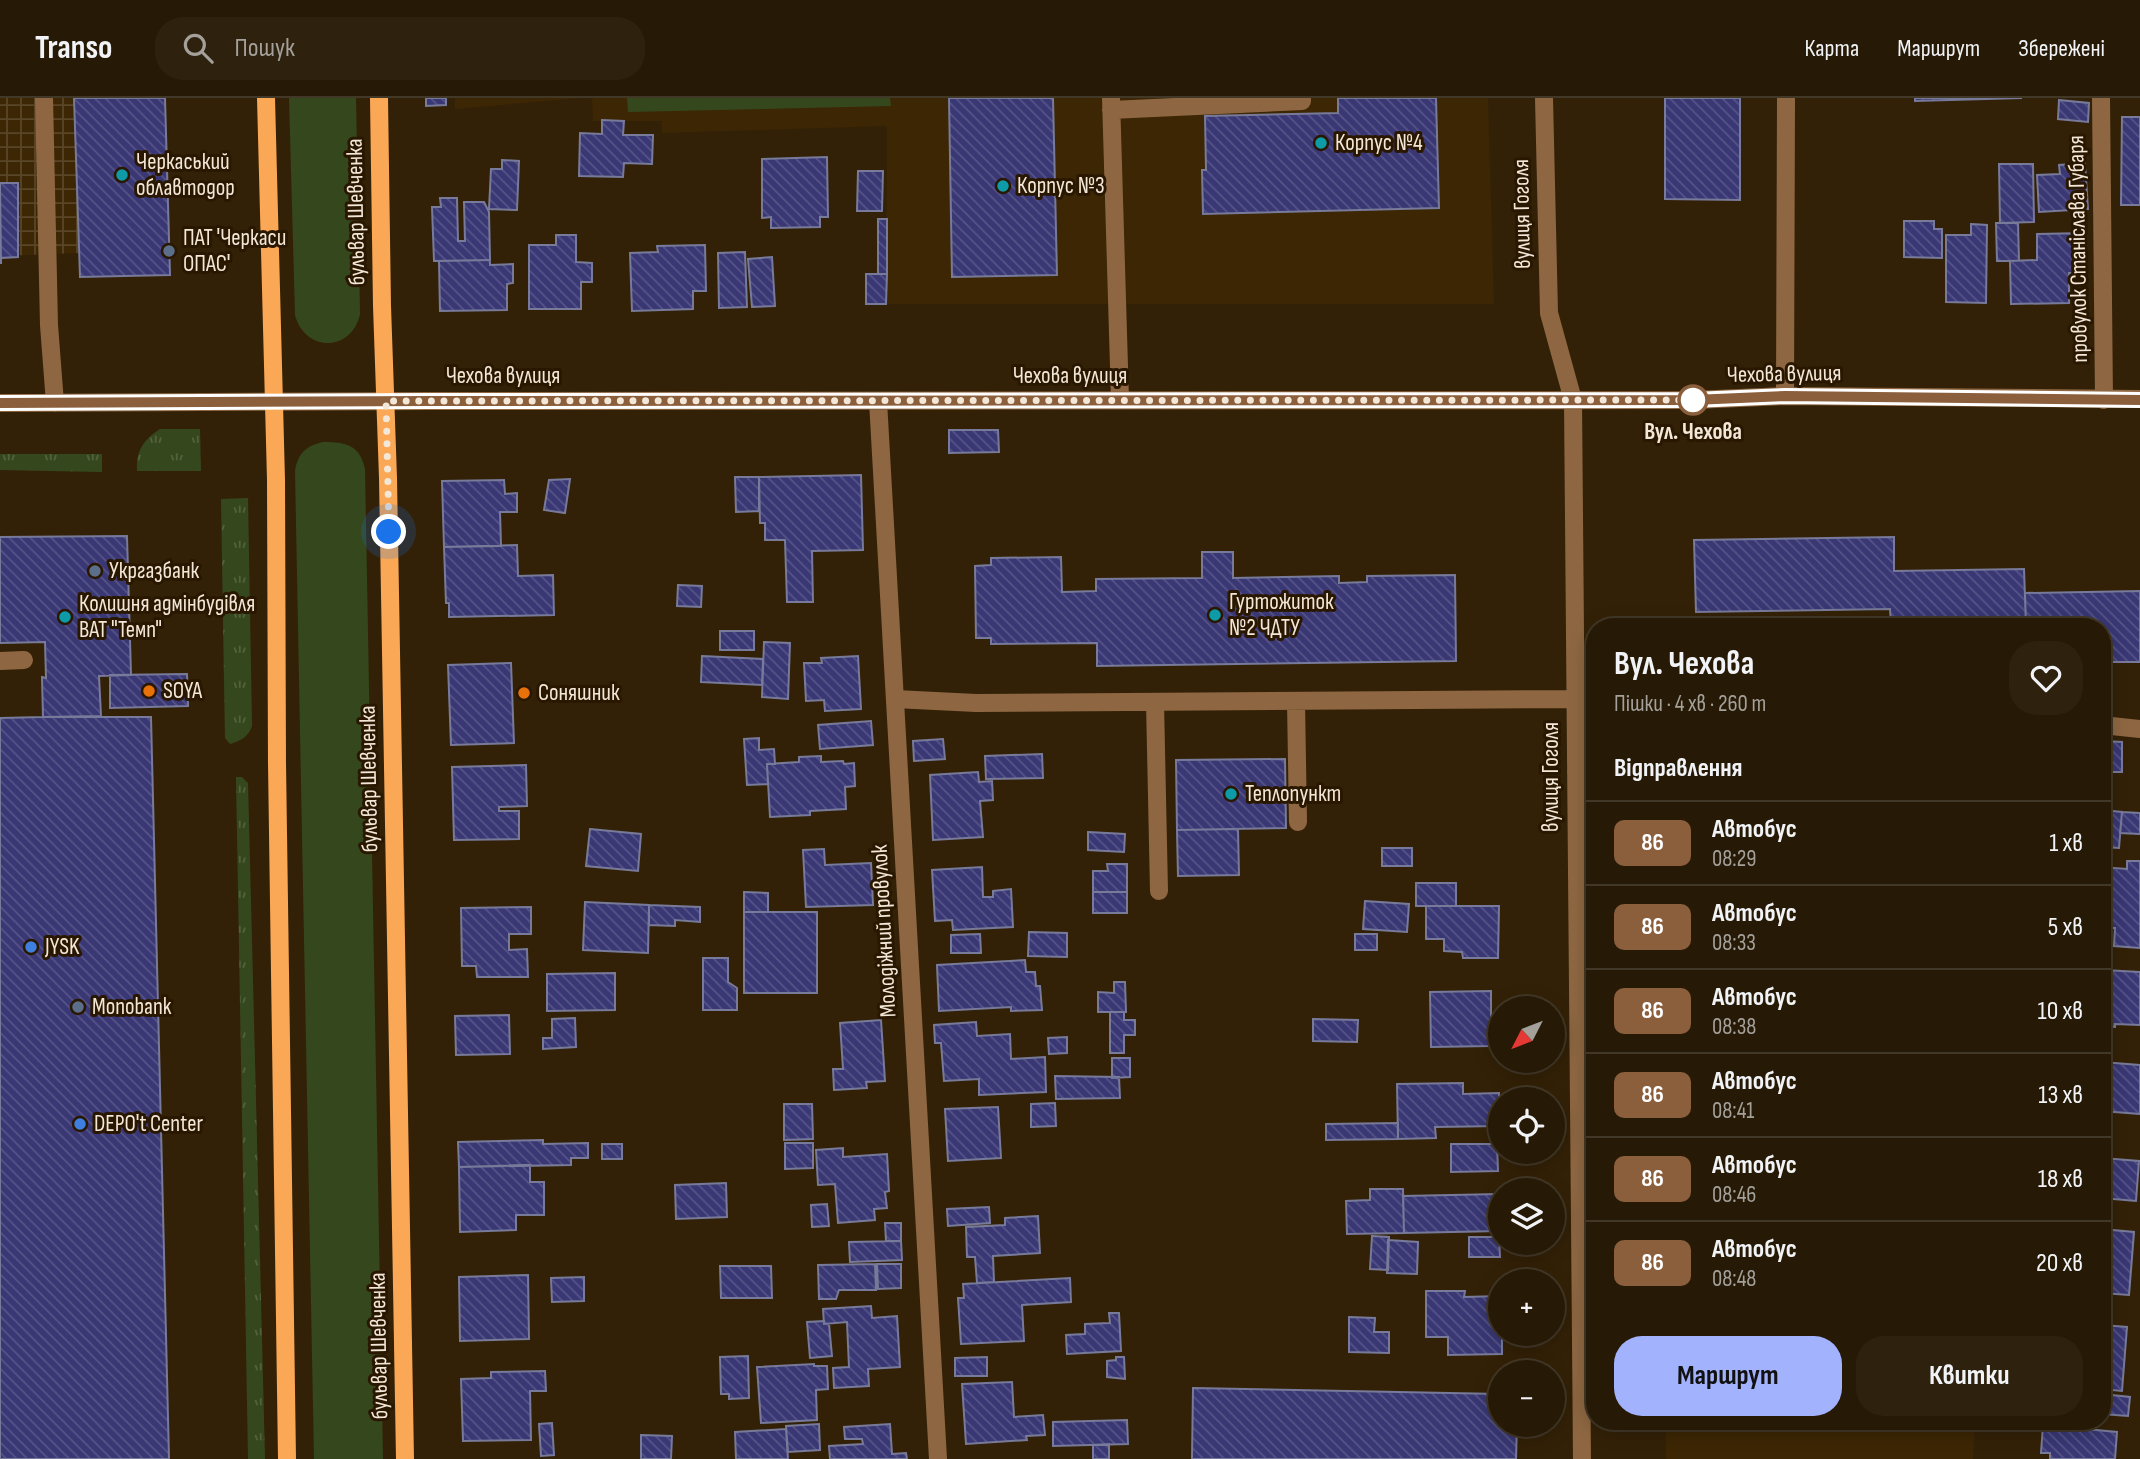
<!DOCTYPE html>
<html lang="uk">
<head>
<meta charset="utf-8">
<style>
  :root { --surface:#261905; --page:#2e220f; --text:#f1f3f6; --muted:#a4a09a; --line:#423827; --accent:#a3b2fd }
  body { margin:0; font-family:"Sofia Sans Condensed",sans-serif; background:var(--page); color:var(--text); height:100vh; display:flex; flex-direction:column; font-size:26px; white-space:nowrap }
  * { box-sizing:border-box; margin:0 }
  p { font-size:23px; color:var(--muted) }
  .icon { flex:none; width:38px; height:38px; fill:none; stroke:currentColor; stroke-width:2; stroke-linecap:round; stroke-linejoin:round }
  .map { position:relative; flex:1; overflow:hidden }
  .sheet { position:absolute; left:1586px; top:520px; width:525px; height:812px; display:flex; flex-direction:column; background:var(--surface); border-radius:28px; box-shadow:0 4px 18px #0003,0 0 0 2px var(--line) }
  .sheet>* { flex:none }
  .badge { padding:0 14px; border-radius:10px; font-size:24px; line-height:46px }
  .needle { width:46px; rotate:228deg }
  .buttons { position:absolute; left:1488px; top:898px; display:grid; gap:14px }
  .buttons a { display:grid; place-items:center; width:77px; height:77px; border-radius:50%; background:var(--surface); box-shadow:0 4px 18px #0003,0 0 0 2px var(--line); font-size:35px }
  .you { position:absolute; width:35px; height:35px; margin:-18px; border:5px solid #fff; border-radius:50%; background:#1a73e8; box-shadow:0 0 0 10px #1a73e833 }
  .map>.badge { position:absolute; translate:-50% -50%; box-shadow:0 0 0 4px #fff }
  h2 { padding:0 28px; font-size:26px; line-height:63px }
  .round { display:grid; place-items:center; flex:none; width:74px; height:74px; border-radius:28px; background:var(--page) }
  .head { display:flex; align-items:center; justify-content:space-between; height:119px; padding:0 28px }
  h1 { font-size:33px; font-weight:700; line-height:52px }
  .button { display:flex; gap:14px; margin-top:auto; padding:14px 28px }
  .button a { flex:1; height:80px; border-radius:28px; background:var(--accent); color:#111; font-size:28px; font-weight:700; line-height:80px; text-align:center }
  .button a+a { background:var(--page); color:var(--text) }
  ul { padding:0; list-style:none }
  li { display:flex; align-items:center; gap:21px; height:84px; padding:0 28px; border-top:2px solid var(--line) }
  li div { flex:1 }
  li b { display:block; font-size:26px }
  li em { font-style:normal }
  li .badge { min-width:77px; font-weight:700; text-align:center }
  header { display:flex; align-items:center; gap:42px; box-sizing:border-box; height:98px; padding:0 35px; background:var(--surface); border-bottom:2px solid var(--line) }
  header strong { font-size:33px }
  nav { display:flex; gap:38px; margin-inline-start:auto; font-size:24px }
  .search { width:490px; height:63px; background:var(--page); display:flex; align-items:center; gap:18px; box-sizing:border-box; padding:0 24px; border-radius:28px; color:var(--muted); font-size:26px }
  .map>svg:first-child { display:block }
</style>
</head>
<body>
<header>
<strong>Transo</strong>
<div class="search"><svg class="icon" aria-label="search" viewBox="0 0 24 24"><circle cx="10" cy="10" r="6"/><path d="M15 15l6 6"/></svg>Пошук</div>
<nav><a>Карта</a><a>Маршрут</a><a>Збережені</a></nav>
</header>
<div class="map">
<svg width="2140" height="1361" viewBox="0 0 2140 1361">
  <defs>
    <pattern id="industrial-grid" width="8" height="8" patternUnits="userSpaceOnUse" patternTransform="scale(1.75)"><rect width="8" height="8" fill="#3c2604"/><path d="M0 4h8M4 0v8" fill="none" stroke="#594628"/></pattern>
    <pattern id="grass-tufts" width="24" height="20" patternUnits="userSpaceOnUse" patternTransform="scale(1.75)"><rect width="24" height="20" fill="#35481d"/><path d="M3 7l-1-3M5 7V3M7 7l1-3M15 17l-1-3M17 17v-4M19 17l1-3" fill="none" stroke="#53623d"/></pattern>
    <pattern id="building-back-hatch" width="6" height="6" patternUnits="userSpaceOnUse" patternTransform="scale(1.75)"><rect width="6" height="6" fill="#393774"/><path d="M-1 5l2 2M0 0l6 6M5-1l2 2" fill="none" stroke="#565487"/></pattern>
  </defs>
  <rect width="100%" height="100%" fill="#332107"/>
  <path fill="#3c2604" d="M455 0H581L455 11Z
    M592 0H1488L1494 206H886L887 28 662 35V23H593Z
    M1666 1323H1975L1973 1361H1666Z"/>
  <path fill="url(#industrial-grid)" d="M0 0H165L170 177 80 179 79 155 0 158Z"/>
  <path fill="url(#grass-tufts)" d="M160 331H200L201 373H137C136 353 143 342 160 331Z
    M0 356H102V374L0 372Z
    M248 400 252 628C249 638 241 643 230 646L225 640 221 401Z
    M236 679H242L248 685 265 1361H248Z"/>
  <path fill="#35481d" d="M289 0H356L360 216C352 254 305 255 295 217Z
    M627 0H890L891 8 628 14Z
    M323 344C346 344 360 347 365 371L383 1361H314L295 373C298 355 306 348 323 344Z"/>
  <path fill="url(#building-back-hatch)" stroke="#787a99" stroke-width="2" d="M74 0H165L170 177 80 179Z
    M426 0H446V7L426 8Z
    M949 0H1053L1057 177 952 179Z
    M1338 0H1436L1439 110 1203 116 1202 72H1206L1205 18 1338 15Z
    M1665 0H1740V102L1665 101Z
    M1915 0H2022L1915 3Z
    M2059 2 2089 5 2088 24 2058 21Z
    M2122 19H2140V107H2121Z
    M602 22 624 23 623 37H653L652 66 624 65 623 79 579 78 580 35 602 36Z
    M827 59 828 119H820V129L771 130V119L762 120V61Z
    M502 62 519 63 517 112 489 111 491 71H502Z
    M2085 65 2088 111 2039 114 2037 77 2060 76 2059 67Z
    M1999 66H2033L2034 124 2000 125Z
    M858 73H883L882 113H857Z
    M0 85H18V159L1 160V166Z
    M440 100H457L458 143H465L464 104H484L489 114 490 162 434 163 432 109H441Z
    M878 121H887V176H878Z
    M1904 123H1934V131H1942V160L1904 159Z
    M1996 125H2018L2019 163H1997Z
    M1971 126 1987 127 1986 205 1946 204V137H1971Z
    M2086 135 2087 175H2069V205L2011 206 2010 163 2037 162V136Z
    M556 137H576V164L592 165V184H581V211H529V147H556Z
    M705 147 706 193H693V211L632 213 630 155 658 154 657 148Z
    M745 154 747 209 719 210 718 155Z
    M772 159 775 208 752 209 748 161Z
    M490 162V167L513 166V185L507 186V212L440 213 439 163Z
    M866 176H887L886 206H866Z
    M949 332H998L999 354 949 355Z
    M861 377 863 452 812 453 813 504H787L785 442H765V425H760L759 379Z
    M735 379H759V413L736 414Z
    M570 381 565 415 544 412 549 382Z
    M504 382 505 396 517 395V414H500L501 448 444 449 442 383Z
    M127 438 131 577 99 578 101 618 43 619 42 579 46 580 45 544 0 545V439Z
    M1894 439V473L2024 471 2026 528H1891L1890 511 1696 514 1694 442Z
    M517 447 518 478 553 477 554 517 449 519V505H446L444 449Z
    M1202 454H1233V480L1339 478V485L1367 484V478L1455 477 1456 563 1097 568V545L991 546V540H976L975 468 991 467V460L1061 459 1062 494 1096 493V481L1202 480Z
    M678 487 702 488 701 509 677 508Z
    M2140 493V564H2102V528H2026L2025 495Z
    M720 533H754V552H720Z
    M764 544 790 545 788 601 762 599Z
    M702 558 763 561 762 587 701 584Z
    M858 558 861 611 825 613 824 602 806 603 804 565H822L821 560Z
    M511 565 514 645 451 647 448 567Z
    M187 576 188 608 110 610V577Z
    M43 619H151L169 1361H0V620Z
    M871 623 873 647 820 651 818 627Z
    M759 640V652L774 651 775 666H767L768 686 747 687 744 641Z
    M943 641 945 661 914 663 913 643Z
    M2105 643 2122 644V674H2105Z
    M1042 656 1043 680 986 681 985 658Z
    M821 658V664L843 663 844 666 854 665 855 688 845 689 846 711 810 713V717L770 719 767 666 799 664V659Z
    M1285 661 1286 730 1177 732 1176 662Z
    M526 667 527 708 499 709V713H519V741L454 742 452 669Z
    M978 674 979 684 992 683 993 702 980 703 983 739 933 742 930 677Z
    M2102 712 2122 714 2119 750 2102 749Z
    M2122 714 2140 715V736L2120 735Z
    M590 731 641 736 638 773 586 768Z
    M1238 731 1239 777 1178 778 1177 732Z
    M1088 734 1125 736 1124 754 1088 752Z
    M1382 750H1412V768H1382Z
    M824 751 825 767 871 765 873 807 806 809 803 752Z
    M2127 763H2140V850L2114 848 2115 830H2102V769L2127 771Z
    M1107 766H1127V794H1093V773H1108Z
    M982 769 983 799H993V793L1011 791 1013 829 953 832 952 822 935 823 932 772Z
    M1416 785H1456V808H1416Z
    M744 794 768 795V814H744Z
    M1093 794H1127V815H1093Z
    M1365 803 1409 806 1407 834 1363 831Z
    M585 804 649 807 648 855 583 852Z
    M649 807 700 809V824L675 822V828L649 827Z
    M1426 808H1499L1498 860H1463L1462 854 1444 853V841H1426Z
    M531 809V836H509V852L527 851 528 879H477L476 868H462L461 810Z
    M744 814H817V895H744Z
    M1029 834 1067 835V859L1028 858Z
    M980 836 981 855H951V837Z
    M1355 836H1377V852H1355Z
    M703 860H728V884L737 890V912H703Z
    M1025 862 1026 874H1035L1036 888H1040L1042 912 1011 913V909L939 913 937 867Z
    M2104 872 2140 874V927L2115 926V929L2102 928V878H2104Z
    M615 875V912L547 913V876Z
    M1114 884H1125L1126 914H1098V894L1114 895Z
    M1491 893V948L1431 949 1430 894Z
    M1110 914H1124V922H1135V937H1124V955H1110Z
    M509 917 510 956 456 957 455 918Z
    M575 920 576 949 543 951V940H552V921Z
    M1313 921 1358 922 1357 944 1313 943Z
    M881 922 885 983 866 984 867 990 834 992 833 971H843L840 925Z
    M976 924 977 938 1010 936 1011 961 1045 959 1046 994 979 997V981L944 983 941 945H935L934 927Z
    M1067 939V955L1049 956 1048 940Z
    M1112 960H1130V979L1112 980Z
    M2102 964 2140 967V1016L2102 1013Z
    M1055 978 1119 979 1120 1000 1056 1001Z
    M1463 985V996L1499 995V1028L1435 1029 1436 1040 1398 1041 1397 986Z
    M1055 1005 1056 1028 1031 1029V1006Z
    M784 1006H812L813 1041 784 1042Z
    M998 1009 1001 1060 948 1063 945 1011Z
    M1398 1025V1041L1326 1042V1026Z
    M543 1042V1046L588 1045V1060H571V1067L459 1069 458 1044Z
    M785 1045H813V1070L785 1071Z
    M602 1046H622V1061H602Z
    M1451 1046H1497L1498 1073 1451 1074Z
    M843 1050V1059L887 1056 889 1093 885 1094 887 1110 874 1111 875 1122 838 1125 835 1086 818 1087 816 1052Z
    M2102 1060 2139 1063 2136 1103 2102 1100Z
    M530 1067V1084H544V1117H516V1132L460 1134 459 1069Z
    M726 1085 727 1119 676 1121 675 1087Z
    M1370 1091H1403L1404 1135 1347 1136 1346 1103 1370 1102Z
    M1499 1096 1500 1133 1404 1135 1403 1098Z
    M827 1106 829 1128 812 1129 811 1107Z
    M989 1109 990 1125 948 1128 947 1111Z
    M2102 1113H2104L2102 1131 2134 1134 2129 1197 2102 1195Z
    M1038 1118 1040 1155 993 1158 994 1184 977 1185 975 1159H967L966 1129 1005 1127V1120Z
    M885 1125H901V1143H886Z
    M1372 1138 1389 1139 1388 1172 1370 1171Z
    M1469 1139H1499L1500 1159H1469Z
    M1388 1142 1418 1144 1417 1176 1387 1175Z
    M901 1143 902 1162 850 1164 849 1144Z
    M875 1166 876 1192H839L836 1201H819L818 1167Z
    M877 1166H901V1190L878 1191Z
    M720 1168H771L772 1200H721Z
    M528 1177 529 1241 460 1243 459 1179Z
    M584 1179V1203L552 1204 551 1180Z
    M1070 1180 1071 1204 1022 1207 1024 1243 961 1246 958 1200H964L963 1186Z
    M1426 1193H1465L1464 1199 1500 1198V1236H1502V1256L1448 1257V1239H1426Z
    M871 1208 872 1220 897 1218 900 1269 868 1271 869 1288 834 1290 833 1270 849 1269 847 1224 824 1226 823 1211Z
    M1109 1215H1119L1121 1253 1067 1256 1066 1237 1085 1236V1226L1110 1225Z
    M1349 1219 1375 1220 1374 1234H1389V1255L1349 1254Z
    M824 1223V1226H829L832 1258 810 1260 807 1224Z
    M2102 1227 2127 1229 2122 1293 2102 1291Z
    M748 1258 749 1300 729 1301V1296H721L720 1259Z
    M987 1259V1278H955V1260Z
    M1116 1259H1124L1125 1281 1107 1279V1263L1116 1262Z
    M814 1266V1268H827L828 1291 816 1292 817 1322 761 1325 757 1269Z
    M545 1273 546 1293H530L531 1342 463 1343 461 1281 491 1280V1274Z
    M1012 1284 1014 1319 1043 1317 1045 1337 1026 1338 1027 1342 966 1346 962 1286Z
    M1193 1290 1500 1296V1326H1517L1516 1361H1192Z
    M2102 1296 2130 1299 2128 1318 2102 1316Z
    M1127 1322 1128 1346 1053 1348V1324Z
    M552 1325 554 1357 541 1358 539 1326Z
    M819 1326 820 1352 788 1354 786 1328Z
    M890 1326 892 1356 906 1355 907 1361H830L829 1348 863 1346 862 1341H845L844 1329Z
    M2043 1327 2117 1334 2115 1361H2050V1355H2041Z
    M786 1331 788 1361H736L735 1334Z
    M641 1337 672 1338 671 1361H641Z
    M1109 1346V1361H1093V1347Z"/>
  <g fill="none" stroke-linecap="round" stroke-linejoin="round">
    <path stroke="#8e6742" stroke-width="18" d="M44 0 49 227 55 305
      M1111 0 1120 302
      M1544 0 1549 215 1573 302 1582 1361
      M2101 0 2104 302
      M1111 12 1302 3V0
      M1785 298 1786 0
      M878 303 938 1361
      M0 305 431 303 1693 302 1785 298 2140 301
      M1576 562 1594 563
      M0 563 24 562
      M895 601 976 605 1575 601
      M1296 603 1298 724
      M1155 604 1159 793
      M2102 627 2140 631
      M1576 674 1594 675"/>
    <path stroke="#faa855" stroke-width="18" d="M266 0 276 382 277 665 287 1361
      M379 0 382 208 388 380 405 1361"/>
  </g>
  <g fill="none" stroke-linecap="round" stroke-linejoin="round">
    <defs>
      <path id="line" d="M0 305 431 303 1693 302 1785 298 2140 302"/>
    </defs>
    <use href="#line" stroke="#fff" stroke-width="16"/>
    <use href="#line" stroke="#8b5e3c" stroke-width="10"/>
    <path stroke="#f3e7d8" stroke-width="7" stroke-dasharray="0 12.6" d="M389 434 386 303 1693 302"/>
  </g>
  <g fill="#0f9aa8" stroke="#291700" stroke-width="2.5">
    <circle cx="1321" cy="45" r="7"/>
    <circle cx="122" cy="77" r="7"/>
    <circle cx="1003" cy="88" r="7"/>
    <circle cx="1215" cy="517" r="7"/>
    <circle cx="65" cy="519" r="7"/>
    <circle cx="1231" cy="696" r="7"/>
  </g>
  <g fill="#5c6f8a" stroke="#291700" stroke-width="2.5">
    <circle cx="169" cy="153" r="7"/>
    <circle cx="95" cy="473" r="7"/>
    <circle cx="78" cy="909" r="7"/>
  </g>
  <circle fill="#fff" stroke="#8b5e3c" stroke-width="3.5" cx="1693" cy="302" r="14"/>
  <g fill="#e8710a" stroke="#291700" stroke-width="2.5">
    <circle cx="149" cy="593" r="7"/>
    <circle cx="524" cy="595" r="7"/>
  </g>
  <g fill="#3f7fe0" stroke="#291700" stroke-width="2.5">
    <circle cx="31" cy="849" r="7"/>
    <circle cx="80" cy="1026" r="7"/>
  </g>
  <g text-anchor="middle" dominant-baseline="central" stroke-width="6" stroke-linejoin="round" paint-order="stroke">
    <g font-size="23" fill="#f3e7d8" stroke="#291700" text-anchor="start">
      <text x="1335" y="45">Корпус №4</text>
      <text x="136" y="64">Черкаський<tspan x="136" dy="26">облавтодор</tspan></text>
      <text x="1017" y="88">Корпус №3</text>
      <text x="183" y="140">ПАТ 'Черкаси<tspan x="183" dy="26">ОПАС'</tspan></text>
      <text x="109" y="473">Укргазбанк</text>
      <text x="1229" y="504">Гуртожиток<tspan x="1229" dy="26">№2 ЧДТУ</tspan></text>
      <text x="79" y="506">Колишня адмінбудівля<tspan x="79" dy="26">ВАТ "Темп"</tspan></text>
      <text x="163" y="593">SOYA</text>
      <text x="538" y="595">Соняшник</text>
      <text x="1245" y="696">Теплопункт</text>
      <text x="45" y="849">JYSK</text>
      <text x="92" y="909">Monobank</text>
      <text x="94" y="1026">DEPO't Center</text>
    </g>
    <g font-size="23" fill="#f3e7d8" stroke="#291700">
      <text transform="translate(356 114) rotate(-91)">бульвар Шевченка</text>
      <text transform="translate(1522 116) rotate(-91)">вулиця Гоголя</text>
      <text transform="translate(2078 151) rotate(-91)">провулок Станіслава Губаря</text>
      <text transform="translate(1784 276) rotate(-1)">Чехова вулиця</text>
      <text x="503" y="278">Чехова вулиця</text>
      <text x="1070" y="278">Чехова вулиця</text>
      <text transform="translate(1551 679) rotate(-90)">вулиця Гоголя</text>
      <text transform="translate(369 681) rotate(-91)">бульвар Шевченка</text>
      <text transform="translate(884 833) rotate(-93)">Молодіжний провулок</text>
      <text transform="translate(379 1248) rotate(-91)">бульвар Шевченка</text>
    </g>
    <g font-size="23" font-weight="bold" fill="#f3e7d8" stroke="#291700">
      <text x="1693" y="334">Вул. Чехова</text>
    </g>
  </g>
</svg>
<div class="buttons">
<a><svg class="needle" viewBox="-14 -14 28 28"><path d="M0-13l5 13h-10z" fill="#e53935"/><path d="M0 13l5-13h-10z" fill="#a4a09a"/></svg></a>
<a><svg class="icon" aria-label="locate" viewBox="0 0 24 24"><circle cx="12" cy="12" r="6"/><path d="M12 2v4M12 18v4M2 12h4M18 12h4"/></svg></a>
<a><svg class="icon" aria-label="layers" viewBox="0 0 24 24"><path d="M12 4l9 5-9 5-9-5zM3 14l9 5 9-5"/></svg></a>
<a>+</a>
<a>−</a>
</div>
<div class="you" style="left:389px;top:434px"></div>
<section class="sheet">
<div class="head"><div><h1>Вул. Чехова</h1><p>Пішки · 4 хв · 260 m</p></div><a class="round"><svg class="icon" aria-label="heart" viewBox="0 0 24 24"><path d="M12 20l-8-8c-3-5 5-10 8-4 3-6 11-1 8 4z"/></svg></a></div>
<h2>Відправлення</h2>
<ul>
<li><span class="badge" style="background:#8b5e3c;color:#fff">86</span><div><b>Автобус</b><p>08:29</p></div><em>1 хв</em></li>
<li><span class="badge" style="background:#8b5e3c;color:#fff">86</span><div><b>Автобус</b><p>08:33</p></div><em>5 хв</em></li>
<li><span class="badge" style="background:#8b5e3c;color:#fff">86</span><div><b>Автобус</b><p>08:38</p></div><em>10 хв</em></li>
<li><span class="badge" style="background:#8b5e3c;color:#fff">86</span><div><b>Автобус</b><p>08:41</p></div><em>13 хв</em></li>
<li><span class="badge" style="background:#8b5e3c;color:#fff">86</span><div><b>Автобус</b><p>08:46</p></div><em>18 хв</em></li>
<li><span class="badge" style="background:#8b5e3c;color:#fff">86</span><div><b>Автобус</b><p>08:48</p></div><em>20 хв</em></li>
</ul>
<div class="button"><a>Маршрут</a><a>Квитки</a></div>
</section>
</div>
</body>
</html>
